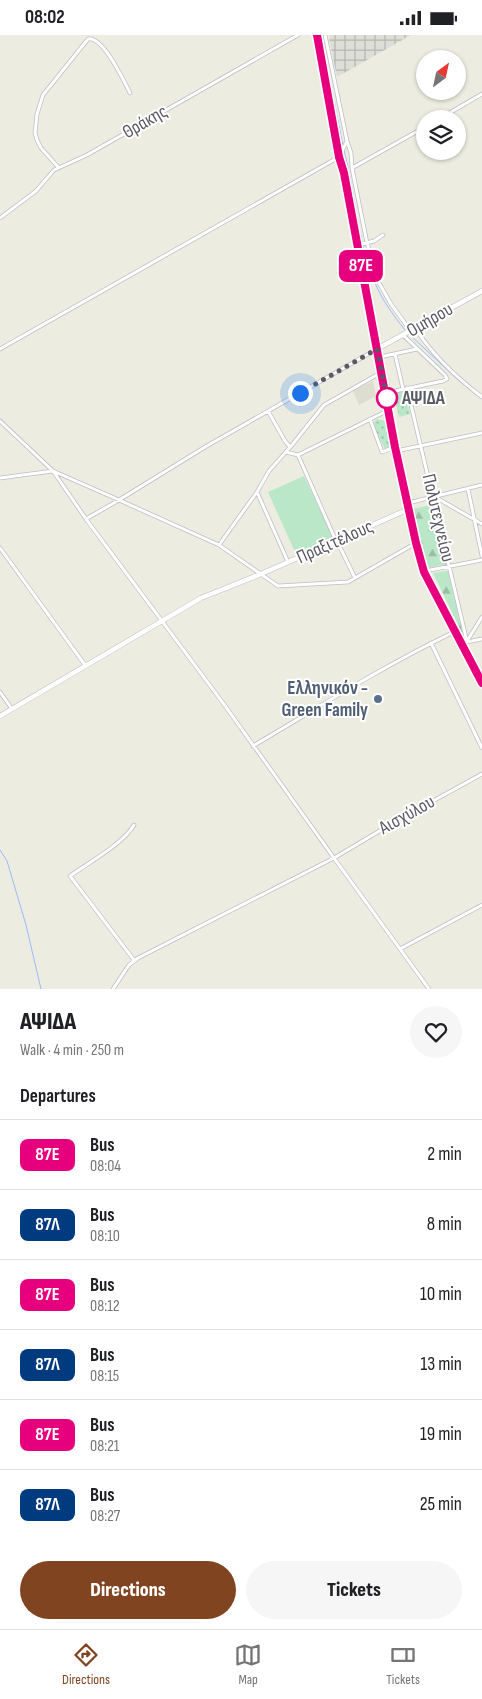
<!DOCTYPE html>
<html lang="en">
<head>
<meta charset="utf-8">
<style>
  :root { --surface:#fff; --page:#f6f6f6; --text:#202124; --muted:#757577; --line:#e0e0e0; --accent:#804421 }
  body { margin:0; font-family:"Sofia Sans Condensed",sans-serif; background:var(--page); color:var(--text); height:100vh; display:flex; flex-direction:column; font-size:19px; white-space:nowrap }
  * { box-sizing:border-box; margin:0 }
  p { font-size:16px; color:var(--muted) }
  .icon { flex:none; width:28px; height:28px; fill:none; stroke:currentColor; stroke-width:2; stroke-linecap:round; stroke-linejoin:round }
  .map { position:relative; height:954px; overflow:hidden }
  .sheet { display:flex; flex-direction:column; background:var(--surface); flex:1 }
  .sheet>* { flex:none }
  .badge { padding:0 10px; border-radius:8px; font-size:18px; line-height:32px }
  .needle { width:32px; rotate:33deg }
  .tools { position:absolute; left:416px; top:15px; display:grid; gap:10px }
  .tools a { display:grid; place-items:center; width:50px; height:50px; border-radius:50%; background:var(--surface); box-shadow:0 1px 4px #0004; font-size:25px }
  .you { position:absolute; width:25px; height:25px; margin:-12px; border:4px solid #fff; border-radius:50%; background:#1a73e8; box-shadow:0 0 0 8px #1a73e833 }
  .map>.badge { position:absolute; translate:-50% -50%; box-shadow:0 0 0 2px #fff }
  h2 { padding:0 20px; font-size:19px; line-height:45px }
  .round { display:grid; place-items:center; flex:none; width:52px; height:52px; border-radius:26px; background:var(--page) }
  .headline { display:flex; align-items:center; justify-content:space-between; height:85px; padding:0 20px }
  h1 { font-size:24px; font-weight:800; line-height:38px }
  .action { display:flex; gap:10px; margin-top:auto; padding:10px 20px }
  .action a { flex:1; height:58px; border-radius:30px; background:var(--accent); color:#fff; font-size:20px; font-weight:800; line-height:58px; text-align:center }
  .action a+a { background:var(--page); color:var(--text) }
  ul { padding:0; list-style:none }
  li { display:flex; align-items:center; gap:15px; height:70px; padding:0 20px; border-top:1px solid var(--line) }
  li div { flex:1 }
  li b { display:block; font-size:19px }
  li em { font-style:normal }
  li .badge { min-width:55px; font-weight:700; text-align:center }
  .status { display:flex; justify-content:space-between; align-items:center; height:35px; padding:0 25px; background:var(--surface); direction:ltr }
  .status svg { height:14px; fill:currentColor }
  .tab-bar { display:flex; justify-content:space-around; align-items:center; height:70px; border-top:1px solid var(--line); background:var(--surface); font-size:14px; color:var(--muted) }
  .tab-bar a { display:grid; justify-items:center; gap:2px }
  .tab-bar .active { color:var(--accent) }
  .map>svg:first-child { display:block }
</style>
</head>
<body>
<div class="status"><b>08:02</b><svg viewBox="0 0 49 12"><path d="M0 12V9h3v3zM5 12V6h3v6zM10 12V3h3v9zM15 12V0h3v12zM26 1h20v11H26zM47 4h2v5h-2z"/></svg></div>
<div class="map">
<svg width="482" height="954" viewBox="0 0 482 954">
  <defs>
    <pattern id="industrial-grid" width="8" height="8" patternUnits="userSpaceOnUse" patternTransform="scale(1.25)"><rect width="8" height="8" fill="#ddded5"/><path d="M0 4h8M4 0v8" fill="none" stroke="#b6b7b0"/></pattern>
    <pattern id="forest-firs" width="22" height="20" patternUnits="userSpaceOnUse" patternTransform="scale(1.25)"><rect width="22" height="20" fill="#bae7c7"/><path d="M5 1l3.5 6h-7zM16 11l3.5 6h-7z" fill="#9abea5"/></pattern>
    <pattern id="park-dots" width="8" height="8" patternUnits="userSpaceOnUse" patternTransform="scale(1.25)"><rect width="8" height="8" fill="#bae7c7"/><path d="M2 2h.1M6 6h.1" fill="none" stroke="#9abea5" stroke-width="1.8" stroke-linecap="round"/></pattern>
  </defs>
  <rect width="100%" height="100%" fill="#ecede0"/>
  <path fill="url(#industrial-grid)" d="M328 0H411L337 42 329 3 330 1Z"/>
  <path fill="#dddecf" d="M373 346 376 361 359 370 353 356Z"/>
  <path fill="#bae7c7" d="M304 441 334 504 296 519 268 457Z"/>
  <path fill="url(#forest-firs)" d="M431 470 447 529 428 533 413 474Z
    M448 536 462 596 463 600 433 538Z"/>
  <path fill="url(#park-dots)" d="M405 355 410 379 399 382 393 358Z
    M377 384 386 386 391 409 389 413 385 414 372 389Z"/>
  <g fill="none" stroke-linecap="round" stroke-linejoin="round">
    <path stroke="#9eb8ff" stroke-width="1" d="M321 0 343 111
      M344 115C355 157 357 202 373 243 380 262 393 280 405 295
      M408 298 457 344 482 364
      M0 815 7 826 26 890 41 954"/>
    <defs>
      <path id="street" d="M325 0 347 106 351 118 352 133 367 208 378 246 391 269 410 295
        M439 84 482 59
        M59 133 41 113 37 105 35 98 37 79 43 60 88 4C103 1 124 46 130 58
        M352 133 425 92
        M0 183 36 156 54 135 87 120 298 0
        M358 210 374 206 383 200
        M415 293C432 319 457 343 482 362
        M0 314 339 122 347 106
        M395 319 403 354
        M380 322 417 314
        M407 353 467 607
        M386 358 443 346 447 344 445 340 403 300
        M268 376 285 406 290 412
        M370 384 382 417 395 412
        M0 386 53 436 119 465 205 412 377 314
        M396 416 482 398
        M286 417 298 420 336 506 338 508 355 543
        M298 420 389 375
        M0 443 53 436 86 484
        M468 454 482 521
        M257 457 288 527
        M435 462 482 489
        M408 468 482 450
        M416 508 348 547 278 551 219 510 119 465 86 484 223 668 334 823 393 788 482 739
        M219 510 257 457 269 436 292 410 324 370 382 337
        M0 513 85 630
        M425 536 482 525
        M467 606 482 582
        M431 608 482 713
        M461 610 467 607 482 604
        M0 657 12 674
        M253 711C319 672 385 630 454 597
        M400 914 429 954
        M134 925 70 841C88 828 123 809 134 790
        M113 954 129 930 138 923 334 823 400 914 482 870"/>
      <path id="secondary" d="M377 314 482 256
        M0 681 201 563 261 539 409 474"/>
      <path id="primary" d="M317 0 339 122 344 138 395 412 416 508 425 537 482 648"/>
    </defs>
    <use href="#street" stroke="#bdbdc5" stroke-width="4.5"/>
    <use href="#secondary" stroke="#bdbec7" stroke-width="5.5"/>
    <use href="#primary" stroke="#fafc4a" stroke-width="6"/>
    <use href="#street" stroke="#fff" stroke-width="3"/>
    <use href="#secondary" stroke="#fff" stroke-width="4.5"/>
    <use href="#primary" stroke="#f3ffa3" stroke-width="5"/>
  </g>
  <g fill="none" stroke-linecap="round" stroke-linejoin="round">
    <defs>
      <path id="line" d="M317 0 339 122 344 138 395 412 416 508 424 537 482 648"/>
    </defs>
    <use href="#line" stroke="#fff" stroke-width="11"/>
    <use href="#line" stroke="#e6007e" stroke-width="8"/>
    <path stroke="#595a62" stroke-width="5" stroke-dasharray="0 9" d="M300 358 377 314 387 363"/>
  </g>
  <circle fill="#fff" stroke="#e6007e" stroke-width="2.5" cx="387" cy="363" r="10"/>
  <circle fill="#5c6f8a" stroke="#fff" stroke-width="2" cx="378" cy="664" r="5"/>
  <g text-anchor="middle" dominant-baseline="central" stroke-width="4" stroke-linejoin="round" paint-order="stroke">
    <g font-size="19" fill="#595a62" stroke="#fff">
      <text transform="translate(145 87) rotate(-30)">Θράκης</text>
      <text transform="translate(430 285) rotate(-30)">Ομήρου</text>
      <text transform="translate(438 483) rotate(77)">Πολυτεχνείου</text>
      <text transform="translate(335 507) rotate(-24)">Πραξιτέλους</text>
      <text transform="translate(407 780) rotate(-29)">Αισχύλου</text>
    </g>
    <g font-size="19" font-weight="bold" fill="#595a62" stroke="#fff" text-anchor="start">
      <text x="402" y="363">ΑΨΙΔΑ</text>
    </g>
    <g font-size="19" font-weight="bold" fill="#4e5e75" stroke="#fff" text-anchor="end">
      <text x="368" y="653">Ελληνικόν -<tspan x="368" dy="22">Green Family</tspan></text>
    </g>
  </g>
</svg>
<div class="tools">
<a><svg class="needle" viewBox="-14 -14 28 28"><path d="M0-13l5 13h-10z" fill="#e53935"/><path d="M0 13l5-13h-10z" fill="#757577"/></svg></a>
<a><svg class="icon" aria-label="layers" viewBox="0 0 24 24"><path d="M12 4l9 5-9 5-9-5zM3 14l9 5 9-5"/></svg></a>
</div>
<div class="you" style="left:300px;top:358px"></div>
<b class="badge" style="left:361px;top:231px;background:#e6007e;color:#fff">87Ε</b>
</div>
<section class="sheet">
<div class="headline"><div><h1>ΑΨΙΔΑ</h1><p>Walk · 4 min · 250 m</p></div><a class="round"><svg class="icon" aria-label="heart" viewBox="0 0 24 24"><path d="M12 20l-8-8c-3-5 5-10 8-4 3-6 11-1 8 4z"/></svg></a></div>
<h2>Departures</h2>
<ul>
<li><span class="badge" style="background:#e6007e;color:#fff">87Ε</span><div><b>Bus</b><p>08:04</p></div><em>2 min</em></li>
<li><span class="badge" style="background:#003b80;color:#fff">87Λ</span><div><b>Bus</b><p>08:10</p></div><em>8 min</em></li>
<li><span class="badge" style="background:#e6007e;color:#fff">87Ε</span><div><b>Bus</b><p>08:12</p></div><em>10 min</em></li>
<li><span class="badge" style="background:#003b80;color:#fff">87Λ</span><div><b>Bus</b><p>08:15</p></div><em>13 min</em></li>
<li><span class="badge" style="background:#e6007e;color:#fff">87Ε</span><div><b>Bus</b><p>08:21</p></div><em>19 min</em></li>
<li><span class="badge" style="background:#003b80;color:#fff">87Λ</span><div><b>Bus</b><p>08:27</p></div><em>25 min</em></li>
</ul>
<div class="action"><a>Directions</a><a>Tickets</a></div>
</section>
<nav class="tab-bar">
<a class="active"><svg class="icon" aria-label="directions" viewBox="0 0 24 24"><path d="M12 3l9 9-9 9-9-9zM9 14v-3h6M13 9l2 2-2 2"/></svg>Directions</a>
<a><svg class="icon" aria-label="map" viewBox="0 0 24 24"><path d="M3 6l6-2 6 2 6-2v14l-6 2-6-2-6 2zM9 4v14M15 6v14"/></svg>Map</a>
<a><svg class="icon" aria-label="tickets" viewBox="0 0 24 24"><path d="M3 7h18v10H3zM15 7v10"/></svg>Tickets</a>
</nav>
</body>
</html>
